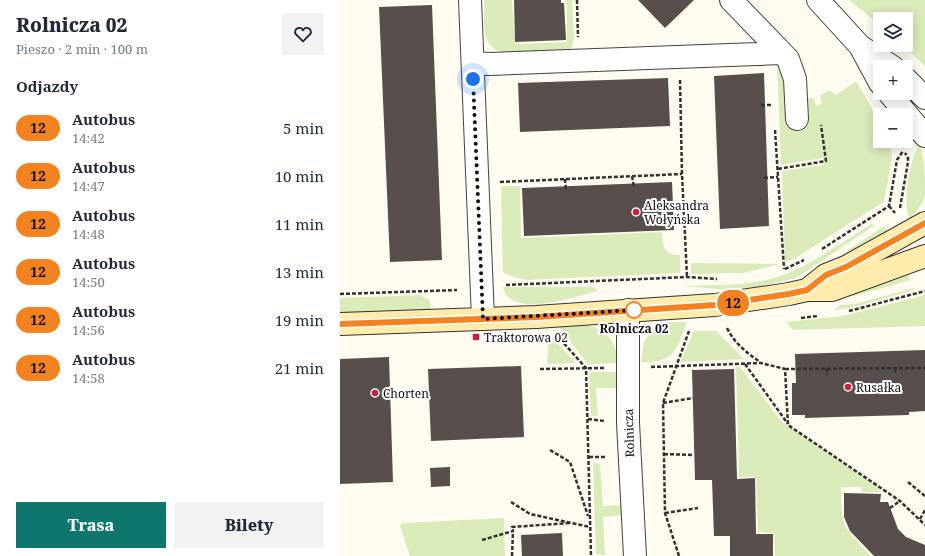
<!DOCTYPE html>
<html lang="pl">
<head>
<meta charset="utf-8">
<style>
  :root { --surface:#fff; --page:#f2f2f3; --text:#1f2937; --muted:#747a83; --accent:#0f766e }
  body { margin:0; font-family:"Noto Serif",serif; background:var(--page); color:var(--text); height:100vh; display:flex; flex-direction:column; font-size:15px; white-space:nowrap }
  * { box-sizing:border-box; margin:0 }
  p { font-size:13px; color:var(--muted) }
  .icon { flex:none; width:22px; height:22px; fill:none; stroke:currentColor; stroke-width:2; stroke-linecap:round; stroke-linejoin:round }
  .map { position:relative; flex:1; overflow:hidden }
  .details { display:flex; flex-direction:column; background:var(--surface); width:340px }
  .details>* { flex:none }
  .badge { padding:0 8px; border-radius:13px; font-size:14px; line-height:26px }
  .fabs { position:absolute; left:533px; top:12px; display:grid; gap:8px }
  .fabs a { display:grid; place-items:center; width:40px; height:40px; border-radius:0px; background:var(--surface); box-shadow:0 2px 10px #0003; font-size:20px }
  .you { position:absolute; width:20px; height:20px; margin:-10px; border:3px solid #fff; border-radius:50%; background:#1a73e8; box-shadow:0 0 0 6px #1a73e833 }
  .map>.badge { position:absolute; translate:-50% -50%; box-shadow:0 0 0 2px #fff }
  h2 { padding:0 16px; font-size:15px; line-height:36px }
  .round { display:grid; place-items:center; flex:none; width:42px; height:42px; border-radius:0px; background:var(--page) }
  .overview { display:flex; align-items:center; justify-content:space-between; height:68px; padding:0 16px }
  h1 { font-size:19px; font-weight:800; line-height:30px }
  .button { display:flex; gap:8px; margin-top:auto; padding:8px 16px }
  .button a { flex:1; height:46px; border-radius:0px; background:var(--accent); color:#fff; font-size:16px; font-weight:800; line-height:46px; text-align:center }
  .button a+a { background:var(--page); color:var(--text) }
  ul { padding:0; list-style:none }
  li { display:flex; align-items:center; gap:12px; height:48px; padding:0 16px }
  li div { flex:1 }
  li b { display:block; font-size:15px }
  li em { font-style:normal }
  li .badge { min-width:44px; font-weight:700; text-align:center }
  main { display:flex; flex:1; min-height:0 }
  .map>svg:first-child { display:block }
</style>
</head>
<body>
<main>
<section class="details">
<div class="overview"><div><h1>Rolnicza 02</h1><p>Pieszo · 2 min · 100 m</p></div><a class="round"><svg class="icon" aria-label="heart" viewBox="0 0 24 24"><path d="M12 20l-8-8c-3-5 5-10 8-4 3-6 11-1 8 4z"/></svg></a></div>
<h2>Odjazdy</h2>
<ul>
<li><span class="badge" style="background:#f58220;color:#111">12</span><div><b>Autobus</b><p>14:42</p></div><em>5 min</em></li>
<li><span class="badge" style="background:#f58220;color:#111">12</span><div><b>Autobus</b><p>14:47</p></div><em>10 min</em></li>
<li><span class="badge" style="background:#f58220;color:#111">12</span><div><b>Autobus</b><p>14:48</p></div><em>11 min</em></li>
<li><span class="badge" style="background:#f58220;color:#111">12</span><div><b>Autobus</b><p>14:50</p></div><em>13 min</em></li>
<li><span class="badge" style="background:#f58220;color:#111">12</span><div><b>Autobus</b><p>14:56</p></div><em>19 min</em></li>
<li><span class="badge" style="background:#f58220;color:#111">12</span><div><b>Autobus</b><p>14:58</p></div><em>21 min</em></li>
</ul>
<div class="button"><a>Trasa</a><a>Bilety</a></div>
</section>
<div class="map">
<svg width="585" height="556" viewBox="0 0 585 556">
  <rect width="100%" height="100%" fill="#fffbf1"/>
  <path fill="#d9ebb9" d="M144 0H172L175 44 227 42V1L223 0H232L234 37 232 47 229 50 166 53C138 48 145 23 144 0Z
    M509 0H585V66L562 45H566V19H540V25Z
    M437 61H443L446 123 469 121 468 98H474L476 106 482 103 480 95 490 90 496 95 516 81 540 122V141H550L552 158 545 197 543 202 454 259 445 262 442 171 484 165 483 158 441 165Z
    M580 144C585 159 585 180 585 195 583 205 575 213 569 219 563 201 569 159 580 144Z
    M161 186H180L181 238 322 232C324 248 322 254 340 255V273L187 280 173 277 163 272Z
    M531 224 535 225 456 278 410 289 389 290 342 286C369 285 396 286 422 281 462 273 497 245 531 224Z
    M544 226 549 234 481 269Z
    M351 263 440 264 403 273 351 274Z
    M567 273 570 280 514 296 499 297Z
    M163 287H253L258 291C237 296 184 315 167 296 165 294 164 290 163 287Z
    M574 288 573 290 515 307 494 310 500 305 515 304Z
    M80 295 90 300 91 311 0 315V298Z
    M585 295V326L453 330 446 322 503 316Z
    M329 322H347C336 350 335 363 301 362L304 342 313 328Z
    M247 325C269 332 275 340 278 363L248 364 218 326Z
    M354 331H376L404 359 340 362Z
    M209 334 236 363 207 364Z
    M396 366 400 367 442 422 538 487 541 492H522V487H501C501 527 503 527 531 556H435L434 533 418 532 416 477H399Z
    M252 372H279L280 385 275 388H256L258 416H251L249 376Z
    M253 463 260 464 263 506 283 505 284 515 263 517 265 555 256 554Z
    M164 518 165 556H70L60 526 62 523Z"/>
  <path fill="#584e4b" d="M174 0H221V3H224L226 40 175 42Z
    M298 0H354L325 28Z
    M92 5 102 260 50 262 39 7Z
    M424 73 429 226 380 229 374 76Z
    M328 78 330 126 180 132 178 83Z
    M332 182 334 230 184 236 182 188Z
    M585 350V411L569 412V415L496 417 465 418V415H452V383H456L455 354Z
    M49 357 53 482 0 484V359Z
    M181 366 184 437 91 441 88 369Z
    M394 369 397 479 415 478 416 534H433V556H390V536H374L372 480H355L352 370Z
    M110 467V486L91 487 90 468Z
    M504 493 541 494 540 502H548L558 529 566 537 585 545V556H534L510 531 504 517Z
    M222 533 223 556H182L181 535Z"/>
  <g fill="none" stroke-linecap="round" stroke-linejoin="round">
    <defs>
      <path id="street" d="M130 0 143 319
        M391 0 448 59 455 79 457 119
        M478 0 520 46
        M133 63 150 64 442 53
        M566 79 585 98
        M540 83 520 46 553 67
        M549 93 585 136
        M288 310V423L295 556"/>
      <path id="secondary" d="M467 290H492L585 256
        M0 324 196 317 375 305 449 294 467 290 486 275 506 267 585 223"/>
    </defs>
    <use href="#street" stroke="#424242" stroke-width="24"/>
    <use href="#secondary" stroke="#313131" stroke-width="24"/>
    <path stroke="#313131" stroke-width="2.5" stroke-dasharray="4 2" stroke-linecap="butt" d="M237 0 238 37
      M340 80 342 174 347 277
      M421 105H433
      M435 130 444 269
      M438 169 486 161 481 125
      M292 176 294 187
      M424 178 438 177
      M225 179 226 190
      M160 182 342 174
      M549 206 555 213
      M560 208 568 162V158L565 153
      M482 249 549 206 557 160 563 151
      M445 269 464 260
      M166 285 347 277 377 279
      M0 294 117 290
      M509 311 585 291
      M461 318 478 316
      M387 328C395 344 406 352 420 362
      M220 339 246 368 251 556
      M405 364 448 424
      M311 367 421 363 445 369 448 425 560 501 585 525
      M487 368V375
      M555 368V373
      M200 369 264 368
      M445 369 585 368
      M323 403 353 398
      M248 419 265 421
      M210 450 230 462 248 516
      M324 454 354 455
      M249 457H266
      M568 482 585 496
      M171 502 190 514 250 527
      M550 508 560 501
      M325 513 358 508
      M580 519 585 510
      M142 540 173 531 172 527 230 523
      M172 556 173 531
      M339 556 325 513 323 403 349 331"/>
    <use href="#street" stroke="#fff" stroke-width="22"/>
    <use href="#secondary" stroke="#ffecac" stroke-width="22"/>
  </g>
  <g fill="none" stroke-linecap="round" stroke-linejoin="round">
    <defs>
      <path id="line" d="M0 324 196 317 375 305 449 294 467 290 486 275 506 267 585 223"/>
    </defs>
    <use href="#line" stroke="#fff" stroke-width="9"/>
    <use href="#line" stroke="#f58220" stroke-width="6"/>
    <path stroke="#0f0f0f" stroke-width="4" stroke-dasharray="0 7.2" d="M133 79 143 319 296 310H294"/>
  </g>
  <g fill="#c3223c" stroke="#fff" stroke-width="1.5">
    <circle cx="296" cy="212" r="4"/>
    <rect x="132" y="333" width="8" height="8" rx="2"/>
    <circle cx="508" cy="387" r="4"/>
    <circle cx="35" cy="393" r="4"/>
  </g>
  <circle fill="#fff" stroke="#f58220" stroke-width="2" cx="294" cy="310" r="8"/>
  <g text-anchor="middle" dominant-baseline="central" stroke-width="4" stroke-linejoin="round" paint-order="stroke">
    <g font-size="12" fill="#0f0f0f" stroke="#fff" text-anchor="start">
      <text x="304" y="205">Aleksandra<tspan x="304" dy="14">Wołyńska</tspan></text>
      <text x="144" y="337">Traktorowa 02</text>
      <text x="516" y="387">Rusałka</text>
      <text x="43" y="393">Chorten</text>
    </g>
    <g font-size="12" font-weight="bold" fill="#0f0f0f" stroke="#fff">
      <text x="294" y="328">Rolnicza 02</text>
    </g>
    <g font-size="12" fill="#0f0f0f" stroke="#fff">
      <text transform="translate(289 433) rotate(-92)">Rolnicza</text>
    </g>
  </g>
</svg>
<div class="fabs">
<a><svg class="icon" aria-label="layers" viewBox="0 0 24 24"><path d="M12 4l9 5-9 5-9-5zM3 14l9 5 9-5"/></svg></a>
<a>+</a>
<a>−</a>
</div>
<div class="you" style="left:133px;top:79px"></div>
<b class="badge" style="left:393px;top:303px;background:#f58220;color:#111">12</b>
</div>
</main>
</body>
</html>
